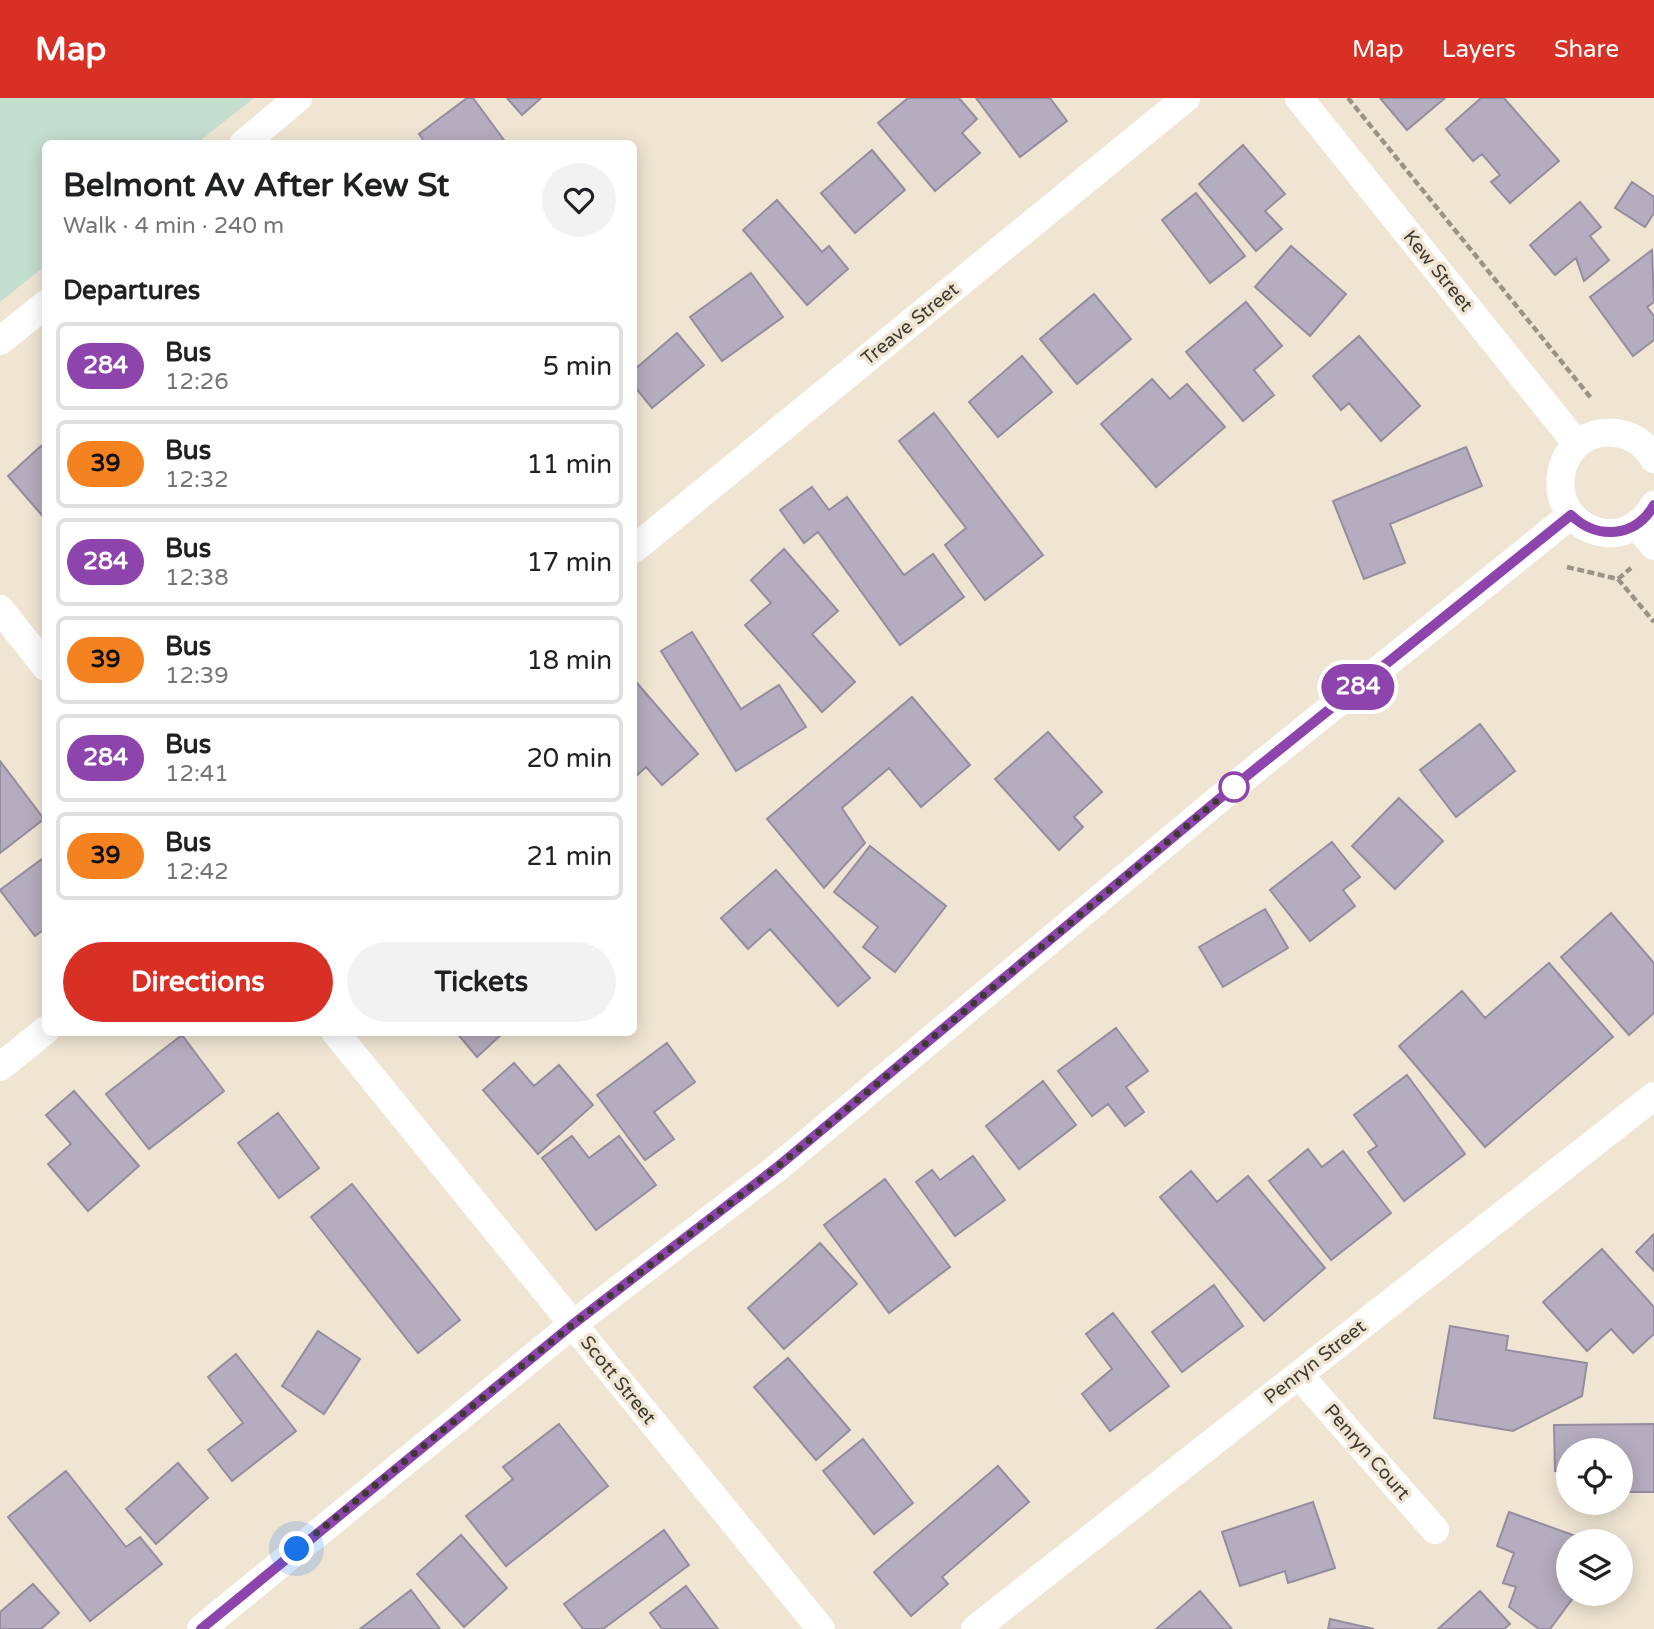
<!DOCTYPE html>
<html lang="en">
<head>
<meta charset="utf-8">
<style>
  :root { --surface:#fff; --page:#f2f2f2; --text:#202124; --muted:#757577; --line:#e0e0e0; --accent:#d93025 }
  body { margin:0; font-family:"Varela Round",sans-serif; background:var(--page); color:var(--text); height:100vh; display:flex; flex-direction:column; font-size:26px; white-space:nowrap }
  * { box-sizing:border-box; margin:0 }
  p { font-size:23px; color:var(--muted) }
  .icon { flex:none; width:38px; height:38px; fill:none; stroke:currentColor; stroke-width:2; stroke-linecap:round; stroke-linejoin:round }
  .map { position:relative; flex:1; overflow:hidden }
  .panel { position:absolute; left:42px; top:42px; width:595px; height:896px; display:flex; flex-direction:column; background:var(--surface); border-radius:10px; box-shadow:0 4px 18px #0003 }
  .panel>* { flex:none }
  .badge { padding:0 14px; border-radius:23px; font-size:24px; line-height:46px }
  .buttons { position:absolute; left:1556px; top:1340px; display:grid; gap:14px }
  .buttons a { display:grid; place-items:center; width:77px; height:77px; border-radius:50%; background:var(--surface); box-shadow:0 4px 18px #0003; font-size:35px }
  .you { position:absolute; width:35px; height:35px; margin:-18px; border:5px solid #fff; border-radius:50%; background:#1a73e8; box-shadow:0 0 0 10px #1a73e833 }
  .map>.badge { position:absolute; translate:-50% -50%; box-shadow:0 0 0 4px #fff }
  h2 { padding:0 21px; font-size:26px; line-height:63px }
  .round { display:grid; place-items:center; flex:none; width:74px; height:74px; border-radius:37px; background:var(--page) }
  .headline { display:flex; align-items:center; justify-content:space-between; height:119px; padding:0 21px }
  h1 { font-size:33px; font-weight:800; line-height:52px }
  .action { display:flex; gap:14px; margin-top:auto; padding:14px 21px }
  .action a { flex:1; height:80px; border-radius:42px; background:var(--accent); color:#fff; font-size:28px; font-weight:800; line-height:80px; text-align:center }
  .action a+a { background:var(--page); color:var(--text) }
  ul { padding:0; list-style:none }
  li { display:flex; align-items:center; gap:21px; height:88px; margin:0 14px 10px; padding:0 7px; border:4px solid var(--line); border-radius:10px }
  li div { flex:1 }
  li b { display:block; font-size:26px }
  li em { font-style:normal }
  li .badge { min-width:77px; font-weight:700; text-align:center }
  header { display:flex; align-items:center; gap:42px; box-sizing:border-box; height:98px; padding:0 35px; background:var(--accent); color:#fff }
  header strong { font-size:33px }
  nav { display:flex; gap:38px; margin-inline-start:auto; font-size:24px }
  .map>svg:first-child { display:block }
</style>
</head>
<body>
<header>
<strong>Map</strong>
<nav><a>Map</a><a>Layers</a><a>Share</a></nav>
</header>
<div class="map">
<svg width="1654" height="1531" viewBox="0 0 1654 1531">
  <rect width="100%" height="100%" fill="#f0e5d3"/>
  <path fill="#c4decf" d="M0 0H254L197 45 46 46 45 168 0 204Z"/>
  <path fill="#b4adbf" stroke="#948d9f" stroke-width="2" d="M467 0H473L504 42 499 46H426L419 36Z
    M507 0H541L522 17Z
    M908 0H959L977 21 962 35 980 55 935 93 878 25Z
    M976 0H1050L1067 23 1020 59Z
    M1380 0H1445L1407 32Z
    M1481 0H1504L1559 63 1510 105 1491 84 1500 77 1482 56 1473 63 1446 31Z
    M1243 47 1285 96 1265 113 1282 131 1256 153 1199 86Z
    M872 52 905 92 855 135 821 95Z
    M1632 84 1654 99V115L1645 129 1615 110Z
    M1196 95 1245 158 1210 185 1162 122Z
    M777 102 822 154 829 148 848 171 807 207 743 132Z
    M1580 104 1601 129 1590 138 1609 162 1584 183 1576 160 1555 177 1530 147Z
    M1291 148 1346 196 1310 238 1255 189Z
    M1652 152 1654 204 1647 209 1654 218V242L1633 258 1590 199Z
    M751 175 783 219 722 263 690 219Z
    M1094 196 1131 241 1077 286 1040 241Z
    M1246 204 1282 248 1254 272 1274 297 1243 323 1186 254Z
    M677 235 704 267 652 310 634 288V272Z
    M1359 238 1420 308 1381 343 1349 305 1341 312 1313 278Z
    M1022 258 1052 294 998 339 969 304Z
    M1152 281 1170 301 1187 286 1225 329 1156 389 1101 326Z
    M934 315 1043 457 985 502 945 447 966 430 899 343Z
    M41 348 46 353V422L8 378Z
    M1466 349 1482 388 1390 426 1405 465 1364 481 1333 403Z
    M812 389 829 412 847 399 904 477 933 456 964 499 900 547 818 434 804 445 780 412Z
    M784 451 838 513 812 536 855 584 822 614 745 527 771 505 751 482Z
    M692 534 741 611 779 587 806 629 736 673 661 553Z
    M637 585 698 656 662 687 646 669 634 680V588Z
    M912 599 970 667 921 709 889 670 842 710 865 745 824 790 767 721Z
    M1480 626 1515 673 1456 719 1420 672Z
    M1048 634 1102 694 1074 719 1083 729 1059 752 995 681Z
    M0 663 44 721 0 755Z
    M1399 700 1443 743 1395 791 1352 748Z
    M1332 744 1360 779 1343 792 1355 808 1310 843 1270 792Z
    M870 748 946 808 895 874 863 849 878 829 834 794Z
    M46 758V830L35 838 0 792Z
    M776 772 870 880 838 908 770 831 748 851 721 820Z
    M1265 811 1288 850 1223 889 1199 849Z
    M1611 815 1654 865V915L1629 937 1561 859Z
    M1549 865 1613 939 1485 1049 1399 948 1462 893 1485 920Z
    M1116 930 1148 973 1126 989 1144 1014 1125 1028 1108 1006 1092 1018 1058 973Z
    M456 934H504L477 959Z
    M182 937 224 993 149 1051 106 996Z
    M667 945 695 984 654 1014 674 1041 645 1062 597 997Z
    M514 965 534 988 559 967 593 1007 538 1056 483 992Z
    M1407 977 1465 1056 1404 1103 1368 1054 1377 1048 1354 1017Z
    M1043 983 1076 1027 1019 1071 986 1028Z
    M74 993 139 1068 88 1113 48 1066 71 1046 46 1017Z
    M278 1015 319 1070 279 1100 238 1045Z
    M572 1038 589 1060 619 1038 656 1087 596 1132 542 1060Z
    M1308 1051 1322 1069 1343 1053 1391 1115 1331 1162 1269 1083Z
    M973 1058 1005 1102 955 1138 916 1084 932 1072 940 1082Z
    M1191 1073 1217 1104 1248 1078 1325 1170 1264 1223 1160 1099Z
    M885 1081 950 1169 889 1215 824 1127Z
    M352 1086 460 1222 418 1255 311 1119Z
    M1654 1136V1173L1636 1154Z
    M820 1145 857 1186 784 1251 748 1210Z
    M1602 1151 1654 1209V1236L1633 1255 1611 1231 1587 1253 1543 1204Z
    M1214 1187 1243 1228 1182 1274 1152 1234Z
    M1113 1215 1169 1288 1110 1333 1082 1296 1112 1271 1086 1236Z
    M1450 1228 1508 1238 1506 1252 1587 1265 1582 1298 1513 1333 1434 1320Z
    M318 1233 360 1261 324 1316 282 1288Z
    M236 1256 296 1333 232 1383 208 1352 243 1325 208 1279Z
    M788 1260 850 1332 816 1362 754 1289Z
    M559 1326 608 1388 506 1468 466 1418 513 1381 503 1369Z
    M1654 1326V1394H1620V1353H1568V1373H1555L1554 1327Z
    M863 1341 913 1405 874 1436 823 1373Z
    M178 1365 208 1400 156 1446 126 1411Z
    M998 1368 1029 1404 942 1479 948 1486 911 1518 874 1474Z
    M66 1373 126 1449 140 1439 162 1466 90 1523 8 1419Z
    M1313 1404 1335 1470 1288 1485 1285 1473 1240 1488 1222 1434Z
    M1509 1414 1592 1444H1568V1496H1576L1550 1531H1539L1509 1509 1516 1489 1503 1485 1514 1455 1497 1448Z
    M664 1432 689 1467 603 1531H583L564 1506Z
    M461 1437 507 1490 464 1529 417 1476Z
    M33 1486 59 1515 41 1531H0V1514Z
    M686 1488 718 1531H662L650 1515Z
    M411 1492 440 1531H360Z
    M1200 1493 1232 1531H1156Z
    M1480 1493 1510 1526 1504 1531H1438Z
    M1330 1521 1374 1531H1328Z"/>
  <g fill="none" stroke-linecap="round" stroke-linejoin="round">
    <path stroke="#9b9486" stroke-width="4.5" stroke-dasharray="7 3.5" stroke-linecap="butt" d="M1348 0 1591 300
      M1567 469 1618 481 1631 470
      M1618 481 1654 524"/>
    <path stroke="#fff" stroke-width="28" d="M1299 0 1577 346
      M243 46 298 0
      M0 243 46 206
      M1654 361C1646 347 1633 337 1616 335 1549 328 1539 427 1606 435 1626 437 1644 425 1654 407
      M1636 427 1654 448
      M634 451 1186 0
      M0 511 46 569
      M335 934 821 1531
      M0 969 46 932
      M1299 1277 1435 1432
      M201 1531 572 1227 777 1070 1243 681 1571 417
      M975 1531 1654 998"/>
  </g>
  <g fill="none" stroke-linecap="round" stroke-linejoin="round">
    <defs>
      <path id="line" d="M201 1531 572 1227 776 1070 1243 681 1571 417C1597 442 1635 440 1654 407"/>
    </defs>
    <use href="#line" stroke="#fff" stroke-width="16"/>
    <use href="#line" stroke="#8e44ad" stroke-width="10"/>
    <path stroke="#3e3a32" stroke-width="7" stroke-dasharray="0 12.6" d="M297 1451 572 1227 776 1070 1243 681 1234 689"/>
  </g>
  <circle fill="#fff" stroke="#8e44ad" stroke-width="3.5" cx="1234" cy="689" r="14"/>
  <g text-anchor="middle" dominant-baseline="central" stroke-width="7" stroke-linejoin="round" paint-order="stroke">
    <g font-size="19" fill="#3e3a32" stroke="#f0e5d3">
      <text transform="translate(1438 173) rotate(51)">Kew Street</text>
      <text transform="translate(910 226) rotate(-39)">Treave Street</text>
      <text transform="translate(1315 1264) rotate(-38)">Penryn Street</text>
      <text transform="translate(618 1282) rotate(51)">Scott Street</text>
      <text transform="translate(1367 1354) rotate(49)">Penryn Court</text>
    </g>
  </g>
</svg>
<div class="buttons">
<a><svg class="icon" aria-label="locate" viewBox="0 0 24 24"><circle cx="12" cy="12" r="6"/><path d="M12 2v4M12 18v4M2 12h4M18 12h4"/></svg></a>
<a><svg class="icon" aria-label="layers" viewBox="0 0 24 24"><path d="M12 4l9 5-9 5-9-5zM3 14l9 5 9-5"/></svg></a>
</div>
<div class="you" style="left:297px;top:1451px"></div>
<b class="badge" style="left:1358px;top:589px;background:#8e44ad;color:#fff">284</b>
<section class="panel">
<div class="headline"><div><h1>Belmont Av After Kew St</h1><p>Walk · 4 min · 240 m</p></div><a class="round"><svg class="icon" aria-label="heart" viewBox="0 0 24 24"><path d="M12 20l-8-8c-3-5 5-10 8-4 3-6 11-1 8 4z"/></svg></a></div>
<h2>Departures</h2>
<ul>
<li><span class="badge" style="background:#8e44ad;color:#fff">284</span><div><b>Bus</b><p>12:26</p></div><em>5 min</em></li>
<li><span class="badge" style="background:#f58220;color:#111">39</span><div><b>Bus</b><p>12:32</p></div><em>11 min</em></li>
<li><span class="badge" style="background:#8e44ad;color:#fff">284</span><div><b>Bus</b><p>12:38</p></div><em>17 min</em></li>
<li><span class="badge" style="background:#f58220;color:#111">39</span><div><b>Bus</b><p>12:39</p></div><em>18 min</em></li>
<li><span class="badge" style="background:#8e44ad;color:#fff">284</span><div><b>Bus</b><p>12:41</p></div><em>20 min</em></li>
<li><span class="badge" style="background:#f58220;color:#111">39</span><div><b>Bus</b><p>12:42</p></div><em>21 min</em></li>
</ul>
<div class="action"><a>Directions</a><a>Tickets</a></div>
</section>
</div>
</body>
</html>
